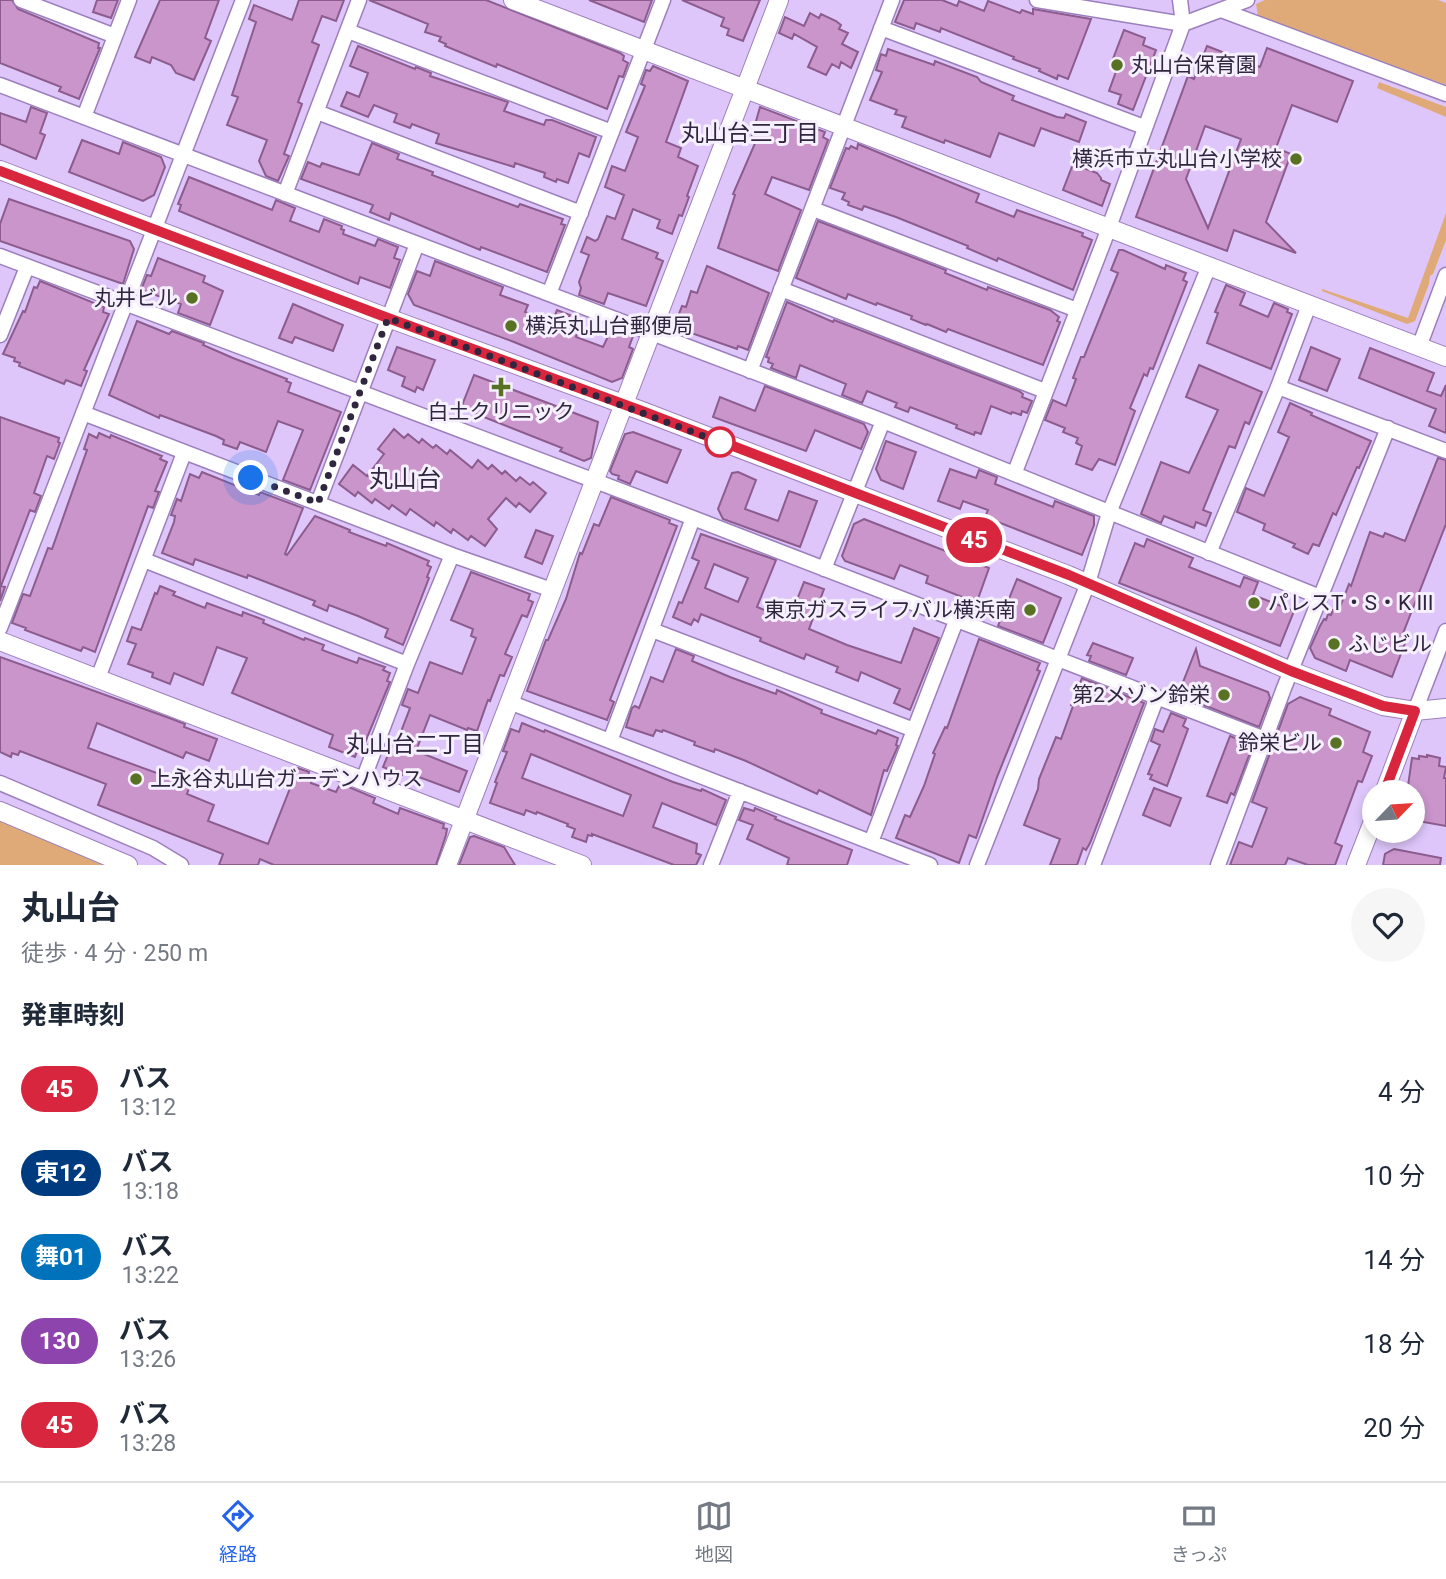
<!DOCTYPE html>
<html lang="ja">
<head>
<meta charset="utf-8">
<style>
  :root { --surface:#fff; --page:#f6f6f7; --text:#1f2937; --muted:#747a83; --line:#e0e1e3; --accent:#2563eb }
  body { margin:0; font-family:Roboto,"Noto Sans JP",sans-serif; background:var(--page); color:var(--text); height:100vh; display:flex; flex-direction:column; font-size:26px; white-space:nowrap }
  * { box-sizing:border-box; margin:0 }
  p { font-size:23px; color:var(--muted) }
  .icon { flex:none; width:38px; height:38px; fill:none; stroke:currentColor; stroke-width:2; stroke-linecap:round; stroke-linejoin:round }
  .map { position:relative; height:865px; overflow:hidden }
  .panel { display:flex; flex-direction:column; background:var(--surface); flex:1 }
  .panel>* { flex:none }
  .badge { padding:0 14px; border-radius:23px; font-size:24px; line-height:46px }
  .needle { width:46px; rotate:65deg }
  .tools { position:absolute; left:1362px; top:780px; display:grid; gap:14px }
  .tools a { display:grid; place-items:center; width:63px; height:63px; border-radius:50%; background:var(--surface); box-shadow:0 4px 10px #0003; font-size:35px }
  .you { position:absolute; width:35px; height:35px; margin:-18px; border:5px solid #fff; border-radius:50%; background:#1a73e8; box-shadow:0 0 0 10px #1a73e833 }
  .map>.badge { position:absolute; translate:-50% -50%; box-shadow:0 0 0 4px #fff }
  h2 { padding:0 21px; font-size:26px; line-height:63px }
  .round { display:grid; place-items:center; flex:none; width:74px; height:74px; border-radius:37px; background:var(--page) }
  .summary { display:flex; align-items:center; justify-content:space-between; height:119px; padding:0 21px }
  h1 { font-size:33px; font-weight:700; line-height:52px }
  ul { padding:0; list-style:none }
  li { display:flex; align-items:center; gap:21px; height:84px; padding:0 21px }
  li div { flex:1 }
  li b { display:block; font-size:26px }
  li em { font-style:normal }
  li .badge { min-width:77px; font-weight:700; text-align:center }
  .tab-bar { display:flex; justify-content:space-around; align-items:center; height:98px; border-top:2px solid var(--line); background:var(--surface); font-size:19px; color:var(--muted) }
  .tab-bar a { display:grid; justify-items:center; gap:4px }
  .tab-bar .selected { color:var(--accent) }
  .map>svg:first-child { display:block }
</style>
</head>
<body>
<div class="map">
<svg width="1446" height="865" viewBox="0 0 1446 865">
  <rect width="100%" height="100%" fill="#dec6fb"/>
  <path fill="#dfaa77" d="M1265 0H1438L1446 3V85L1258 16 1256 4Z
    M1379 82 1446 107V117L1377 88Z
    M1446 213V240L1433 274 1430 276 1429 284 1415 321 1407 324 1322 291V289L1408 318Z
    M0 816 120 865H0Z"/>
  <path fill="#c995cb" stroke="#8c5c8e" stroke-width="2" fill-rule="evenodd" d="M0 0H12L18 9 99 43 98 48H100L79 99 59 91 61 87 0 63Z
    M97 0H118L111 18 93 12Z
    M160 0H219L205 38 211 41 194 80 176 73 171 65 152 57 150 63 135 57Z
    M299 0H344L336 21 322 16 312 42 319 45 298 102 302 104 284 154 289 156 278 181 266 176 259 161 267 140 227 125 238 97 232 95 256 22 249 19 254 5 292 20Z
    M369 0H486L620 53 624 56 623 60 628 63 623 77 619 76 607 109 497 64 496 67 445 46 446 44 439 41 441 37 425 32 428 24Z
    M589 0H652L644 22Z
    M682 0H760L743 41 727 35 729 29 721 26 724 18Z
    M904 0H942L957 6 959 1 984 11 988 1 1020 13 1022 10 1033 14V9L1091 19 1068 79 1058 75 1057 79 1039 71 1040 69 1013 59 1014 57 941 28 940 32 916 23 914 29 895 22Z
    M810 13 819 18 821 14 836 21 841 25 839 29 848 33 842 44 858 52 851 68 841 62 839 68 832 64 826 75 808 67 817 47 794 34 792 39 779 33 785 17 804 26Z
    M1124 30 1145 38 1143 45 1156 50 1133 110 1118 104 1121 95 1109 91 1118 66 1111 64Z
    M358 46 415 69 416 67 431 73 430 76 508 102 504 111 544 125 546 120H552L596 137 589 157 579 153 568 183 557 179 556 182 544 177 545 173 515 163 514 167 436 143 439 134 412 124 410 128 394 122 397 114 374 105 368 117 341 106 347 92 359 97 368 73 350 66Z
    M1207 46 1260 67 1267 48 1353 81 1337 122 1292 105 1276 148 1291 154 1266 222 1296 253 1234 230 1227 251 1136 217 1188 76 1194 79ZM1205 126 1241 139 1208 228 1186 179Z
    M888 49 934 65 935 61 977 77 981 82 1014 96 1012 100 1057 117 1064 118 1066 114 1086 122 1079 142 1041 128 1034 146 999 133 990 157 945 140 944 143 902 127 906 117 895 114 897 110 870 100 882 72 876 70 881 54 886 56Z
    M653 66 688 81 666 142 681 148 678 157 698 166 687 196 689 197 682 216 679 215 672 234 657 228 660 220 633 209 622 239 658 253 656 258 663 261 646 306 608 293 604 304 579 295 581 288 579 282 589 255 581 252 587 237 595 241 598 239 607 216 615 219 624 195 605 187 612 166 625 171 638 137 626 132 645 86 641 84 646 70 650 71Z
    M31 107 47 113 40 133 45 135 36 159 0 144V113L26 122Z
    M760 107 825 132 823 137 828 140 809 190 772 177 765 194 801 210 778 271 718 248 735 195 733 194 756 141 751 139Z
    M82 140 119 154 123 142 161 157 165 167 154 195 143 201 69 172Z
    M372 143 399 154 397 159 433 172 432 175 518 207 520 204 563 219 561 224 565 225 547 272 481 247 480 250 391 213 389 220 370 212 373 205 301 179 308 162 320 167 322 163 359 175Z
    M858 144 979 194 976 202 1014 217 1017 210 1083 233 1082 236 1092 240 1073 290 998 258 997 261 967 248 968 246 896 217 864 206 862 210 848 205 849 202 842 199 845 193 830 188 846 148 849 149 851 146 857 149Z
    M1073 164 1097 173 1101 178V180L1110 184 1102 206 1063 190Z
    M189 177 272 210 276 200 295 208 290 221 319 232 324 219 342 226 341 229 344 230 343 234 375 246 378 239 398 247 394 258 400 260 390 288 360 277 358 284 179 211 181 205 178 204Z
    M9 199 130 241 134 249 123 284 0 241V224Z
    M818 221 946 270 945 273 987 290 988 287 1050 310 1059 317 1057 321 1060 322 1043 365 948 329 946 332 927 324 926 325 911 319 912 316 877 303 876 305 848 294 846 299 796 278Z
    M1119 250H1123L1165 269 1166 265 1186 273 1183 280 1187 282 1153 369 1150 368 1147 376 1144 374 1130 408 1135 411 1115 465 1099 459 1092 470 1076 464 1082 446 1076 443 1078 438 1063 432 1065 428 1045 420 1053 400 1066 406 1076 379 1073 378 1081 357H1084L1118 273 1111 270Z
    M158 258 205 276 203 282 223 291 210 325 178 313 181 304 141 290 147 275 151 276Z
    M435 261 503 287 500 295 528 305 525 312 552 322 557 310 570 315 565 326 578 330 576 337 603 347 612 328 633 336 629 347 633 349 622 378 612 382 514 342 414 305 408 294 417 271 430 276Z
    M707 266 769 293 748 350 738 346 737 349 674 327 682 306 686 307 691 291 697 293Z
    M40 281 104 307 103 312 109 314 84 370 87 371 81 386 66 380 64 384 19 366 20 363 14 361 15 358 3 354 23 311 25 312 34 287 37 288Z
    M1226 285 1245 293 1240 305 1268 317 1274 303 1288 309 1287 312 1292 314 1271 369 1207 343 1218 313 1215 312Z
    M787 302 833 322 834 320 1019 391 1023 394 1022 397 1032 401 1027 413 1022 411 1021 415 1012 412 1011 414 991 406 981 434 975 432 974 435 956 428 957 425 910 407 908 412 895 407 897 403 867 391 862 403 842 395 846 384 800 365 796 378 771 368 773 364 768 362 769 358 766 357Z
    M293 304 343 325 333 351 295 337 292 343 279 338Z
    M137 321 169 334 172 331 204 343 203 345 233 358 287 379 286 381 291 383 288 392 341 412 310 490 283 480 303 430 278 421 266 452 240 442 237 449 223 444 224 440 216 436 160 415 159 418 109 395Z
    M397 347 435 360 423 390 417 387 415 392 402 386 405 377 388 370Z
    M1311 347 1340 359 1327 391 1299 380Z
    M1370 348 1434 373 1427 391 1441 396 1446 385V433L1429 426 1436 409 1359 378Z
    M1199 365 1262 392 1249 424 1245 422 1235 448 1229 446 1203 510 1211 513 1206 526 1196 522 1194 528 1164 516 1161 523 1141 514 1161 462 1189 473 1218 410 1186 397Z
    M474 375 598 422 591 458 584 461 560 451 562 448 461 408Z
    M765 386 864 424 868 432 861 449 815 430 806 451 713 417 720 397 755 411Z
    M1290 403 1312 413 1311 415 1371 441 1359 468 1357 467 1336 515 1333 513 1319 546 1313 544 1308 554 1293 547 1295 544 1263 530 1265 524 1237 512 1246 488 1264 496 1289 437 1278 432Z
    M0 417 59 438 58 442 60 443 54 459 47 456 34 493 41 496 35 512 30 510 1 586 5 587 0 601Z
    M394 429 404 438 408 434 419 443 422 439 433 448 436 445 447 454 450 450 472 468 478 460 488 469 492 465 502 474 505 471 516 481 520 477 530 485 533 482 546 493 530 512 519 503 516 507 506 498 488 519 497 529 485 546 471 536 468 540 453 529 451 533 436 522 434 526 410 509 406 515 392 505 389 509 375 499 372 503 358 492 355 496 339 484 353 465 367 476 384 454 378 449Z
    M633 432 681 450 667 483 636 471 630 484 618 479 619 476 612 474 610 471 625 434Z
    M99 433 110 438 111 435 162 456 160 459 167 462 155 491 159 492 153 508 148 506 95 652 83 647 81 651 25 630 26 628 12 623 23 594 30 596 48 548 52 549 87 450 84 449 89 434 97 438Z
    M886 441 916 452 903 489 881 480 876 469Z
    M1438 458 1446 460V524L1402 636 1407 638 1392 677 1350 660 1346 671 1315 658 1310 648 1320 626 1324 619 1326 620 1328 614 1331 615 1333 610 1338 612 1349 584 1351 586 1370 532 1383 537 1385 533 1405 541Z
    M950 469 976 478 979 470 997 477 995 484 1053 507 1055 501 1094 516V525L1082 555 985 517 988 510 963 501 960 509 938 501Z
    M202 472 259 495 260 492 303 508 285 554 287 555 315 516 350 530 349 532 386 546 387 543 429 561 427 565 431 567 427 577 429 578 403 645 385 637 388 629 358 616 329 605 327 611 313 605 315 601 248 575 247 578 195 559 193 565 162 553 174 522 175 516 171 515 177 499 181 501 190 474 199 478Z
    M738 472 756 480 745 509 778 521 789 491 817 501 800 547 723 519 718 509 732 473Z
    M611 497 670 520 669 523 677 526 610 700 614 702 607 720 527 691 546 640H548L566 599 580 553 582 554 594 524 599 526Z
    M864 519 989 568 974 610 962 606 965 598 926 583 928 576 900 565 894 579 845 561 842 556 854 524Z
    M536 530 553 536 542 564 525 557Z
    M701 534 776 560 757 607 789 620 804 582 824 589 809 629 847 645 901 663 914 628 939 638 910 710 894 703 900 689 861 672 858 681 836 672 838 667 806 654 804 659 760 641 761 638 701 614 698 622 694 619 691 625 673 617 679 602 682 603 699 561 692 558ZM714 564 748 578 738 602 705 588Z
    M1147 539 1193 558 1189 567 1240 587 1244 577 1258 582 1253 595 1294 611 1280 646 1119 583 1135 543 1144 547Z
    M471 572 530 594 528 600 533 602 527 617 522 615 505 654 512 657 504 676 500 675 490 701 488 700 477 731 468 728 467 730 430 715 416 751 467 771 459 792 403 771 402 775 383 767 392 745 395 747 410 708 402 705 408 689 418 693 430 662 462 674 476 638 471 636 473 629 451 620Z
    M1017 579 1061 598 1043 643 998 626Z
    M160 586 175 592 173 595 205 608 207 603 242 616 243 612 264 620 263 623 304 640 305 638 324 645 322 650 357 663 359 658 385 667 383 670 390 673 387 681 390 682 364 745 360 743 355 757 329 747 333 735 232 693 247 658 217 647 203 685 174 673 170 684 152 677 153 673 128 664 136 644 127 641 132 627 141 630 155 593 157 594Z
    M979 639 1040 663 1037 670 1040 671 997 777 976 838 969 835 959 863 896 838 905 815 910 817 924 786 935 754 933 753 945 727 947 728Z
    M1093 643 1133 658 1126 675 1089 661 1091 656 1087 655Z
    M676 649 694 656 692 661 730 677 776 694 777 690 822 710 821 713 876 734 878 730 898 738 896 745 898 746 887 771 884 770 871 815 819 790 817 794 746 761 715 749 714 752 694 745 695 742 663 730 662 732 656 730 653 736 626 727 632 708 635 706 639 708 651 677 663 682Z
    M1196 649 1200 666 1268 692 1270 698 1259 727 1178 695Z
    M0 657 172 719 185 724 184 727 217 739 209 761 186 752 183 758 97 723 88 748 190 785 187 794 214 805 208 821 268 844 298 768 309 772 308 776 312 778 311 783 336 792 339 786 343 788 344 785 375 798 373 803 398 814 400 808 444 824 443 828 447 829 446 835 436 865H274L260 859 258 865H219L223 854 98 805 106 784 20 751 18 755 12 753 11 757 0 752Z
    M1082 678 1144 703 1090 843 1086 850 1083 848 1077 865H1050L1060 839 1024 825 1038 789 1039 779 1056 737 1061 739 1073 706 1071 705Z
    M1300 697 1331 709 1329 715 1370 732 1363 752 1372 756 1362 782 1358 781 1335 843 1342 846 1335 865H1308L1288 858 1285 865H1230L1239 842 1252 847 1267 808 1252 802 1288 704Z
    M1171 713 1186 719 1183 726 1188 729 1167 786 1150 779 1152 775 1148 774 1160 745 1151 741 1155 729 1163 732Z
    M522 723 544 732 545 730 673 782 701 791 702 789 726 800 716 825 662 803 653 827 697 844 696 853 701 855 696 865H674L592 834V836L588 835 586 842 572 837 575 829 567 826 568 824 537 812 536 814 526 810 524 815 490 803 497 783 495 782 507 752 503 751 511 729 519 732ZM531 754 631 795 623 816 522 778Z
    M1230 736 1253 745 1234 795 1231 793 1227 803 1207 796Z
    M1427 755 1440 758 1439 766 1446 767 1444 778H1446V826L1412 820V793H1407L1412 758 1419 759V756L1427 757Z
    M1154 788 1181 798 1170 826 1143 815Z
    M744 808 754 811 755 808 776 817 775 819 852 850 847 865H787L789 858 747 839 753 825 739 820Z
    M474 836 504 847 515 865H459L470 837Z
    M1394 849 1441 858 1440 865H1383L1385 854Z"/>
  <g fill="none" stroke-linecap="round" stroke-linejoin="round">
    <defs>
      <path id="minor" d="M21 0 115 36
        M1037 0 1183 24 1247 0
        M1221 10 1446 94
        M881 28 1144 127
        M348 31 612 132
        M0 85 883 421 1320 597
        M317 112 581 213
        M84 117 129 0
        M285 194 359 0
        M813 209 1077 310
        M0 256 693 518 1265 739
        M781 289 1045 391
        M549 294 663 0
        M0 335 27 267
        M1419 347 1446 275
        M750 371 892 0
        M1278 387 1446 451
        M83 413 452 555 552 590
        M1015 472 1104 241 1183 24 1180 0
        M318 503 417 244
        M1209 553 1278 387 1309 305
        M144 560 407 664
        M824 569 883 421
        M0 628 243 0
        M652 630 914 730
        M98 678 184 453
        M509 702 930 865
        M1415 711 1446 631
        M610 741 693 518
        M363 780 407 664 452 555
        M0 783 153 848 181 865
        M871 842 956 621
        M711 865 740 791
        M977 865 1088 583 1109 513 1209 266
        M1093 865 1157 697
        M1218 865 1284 688 1388 428"/>
      <path id="tertiary" d="M513 0 1446 357
        M0 170 388 318 642 411 1068 575 1291 671 1383 706 1415 711 1446 708
        M0 641 582 865
        M1384 793 1415 711
        M0 811 128 865
        M447 865 779 0
        M1356 865 1374 819"/>
    </defs>
    <use href="#minor" stroke="#9c7fbd" stroke-width="17"/>
    <use href="#tertiary" stroke="#9c7fbd" stroke-width="20"/>
    <use href="#minor" stroke="#fff" stroke-width="14"/>
    <use href="#tertiary" stroke="#fff" stroke-width="18"/>
  </g>
  <g fill="none" stroke-linecap="round" stroke-linejoin="round">
    <defs>
      <path id="line" d="M0 171 388 318 642 411 1069 575 1291 671 1383 706 1415 711 1384 793"/>
    </defs>
    <use href="#line" stroke="#fff" stroke-width="16"/>
    <use href="#line" stroke="#d7263d" stroke-width="10"/>
    <path stroke="#31263f" stroke-width="7" stroke-dasharray="0 12.6" d="M251 478 318 503 388 318 720 442"/>
  </g>
  <g fill="#597123" stroke="#f6f0fe" stroke-width="2.5">
    <circle cx="1117" cy="65" r="7"/>
    <circle cx="1296" cy="159" r="7"/>
    <circle cx="192" cy="298" r="7"/>
    <circle cx="511" cy="326" r="7"/>
    <path d="M497.5 376.5h7v7h7v7h-7v7h-7v-7h-7v-7h7z"/>
    <circle cx="1254" cy="603" r="7"/>
    <circle cx="1030" cy="610" r="7"/>
    <circle cx="1334" cy="644" r="7"/>
    <circle cx="1224" cy="695" r="7"/>
    <circle cx="1336" cy="743" r="7"/>
    <circle cx="136" cy="779" r="7"/>
  </g>
  <circle fill="#fff" stroke="#d7263d" stroke-width="3.5" cx="720" cy="442" r="14"/>
  <g text-anchor="middle" dominant-baseline="central" stroke-width="6" stroke-linejoin="round" paint-order="stroke">
    <g font-size="21" fill="#31263f" stroke="#f6f0fe" text-anchor="start">
      <text x="1131" y="65">丸山台保育園</text>
      <text x="1282" y="159" text-anchor="end">横浜市立丸山台小学校</text>
      <text x="178" y="298" text-anchor="end">丸井ビル</text>
      <text x="525" y="326">横浜丸山台郵便局</text>
      <text x="501" y="412" text-anchor="middle">白土クリニック</text>
      <text x="1268" y="603">パレスT・S・K III</text>
      <text x="1016" y="610" text-anchor="end">東京ガスライフバル横浜南</text>
      <text x="1348" y="644">ふじビル</text>
      <text x="1210" y="695" text-anchor="end">第2メゾン鈴栄</text>
      <text x="1322" y="743" text-anchor="end">鈴栄ビル</text>
      <text x="150" y="779">上永谷丸山台ガーデンハウス</text>
    </g>
    <g font-size="23" fill="#31263f" stroke="#f6f0fe">
      <text x="750" y="133">丸山台三丁目</text>
      <text x="415" y="744">丸山台二丁目</text>
    </g>
    <g font-size="24" fill="#31263f" stroke="#f6f0fe">
      <text x="405" y="479">丸山台</text>
    </g>
  </g>
</svg>
<div class="tools">
<a><svg class="needle" viewBox="-14 -14 28 28"><path d="M0-13l5 13h-10z" fill="#e53935"/><path d="M0 13l5-13h-10z" fill="#747a83"/></svg></a>
</div>
<div class="you" style="left:251px;top:478px"></div>
<b class="badge" style="left:974px;top:540px;background:#d7263d;color:#fff">45</b>
</div>
<section class="panel">
<div class="summary"><div><h1>丸山台</h1><p>徒歩 · 4 分 · 250 m</p></div><a class="round"><svg class="icon" aria-label="heart" viewBox="0 0 24 24"><path d="M12 20l-8-8c-3-5 5-10 8-4 3-6 11-1 8 4z"/></svg></a></div>
<h2>発車時刻</h2>
<ul>
<li><span class="badge" style="background:#d7263d;color:#fff">45</span><div><b>バス</b><p>13:12</p></div><em>4 分</em></li>
<li><span class="badge" style="background:#003b80;color:#fff">東12</span><div><b>バス</b><p>13:18</p></div><em>10 分</em></li>
<li><span class="badge" style="background:#0072bc;color:#fff">舞01</span><div><b>バス</b><p>13:22</p></div><em>14 分</em></li>
<li><span class="badge" style="background:#8e44ad;color:#fff">130</span><div><b>バス</b><p>13:26</p></div><em>18 分</em></li>
<li><span class="badge" style="background:#d7263d;color:#fff">45</span><div><b>バス</b><p>13:28</p></div><em>20 分</em></li>
</ul>
</section>
<nav class="tab-bar">
<a class="selected"><svg class="icon" aria-label="directions" viewBox="0 0 24 24"><path d="M12 3l9 9-9 9-9-9zM9 14v-3h6M13 9l2 2-2 2"/></svg>経路</a>
<a><svg class="icon" aria-label="map" viewBox="0 0 24 24"><path d="M3 6l6-2 6 2 6-2v14l-6 2-6-2-6 2zM9 4v14M15 6v14"/></svg>地図</a>
<a><svg class="icon" aria-label="tickets" viewBox="0 0 24 24"><path d="M3 7h18v10H3zM15 7v10"/></svg>きっぷ</a>
</nav>
</body>
</html>
